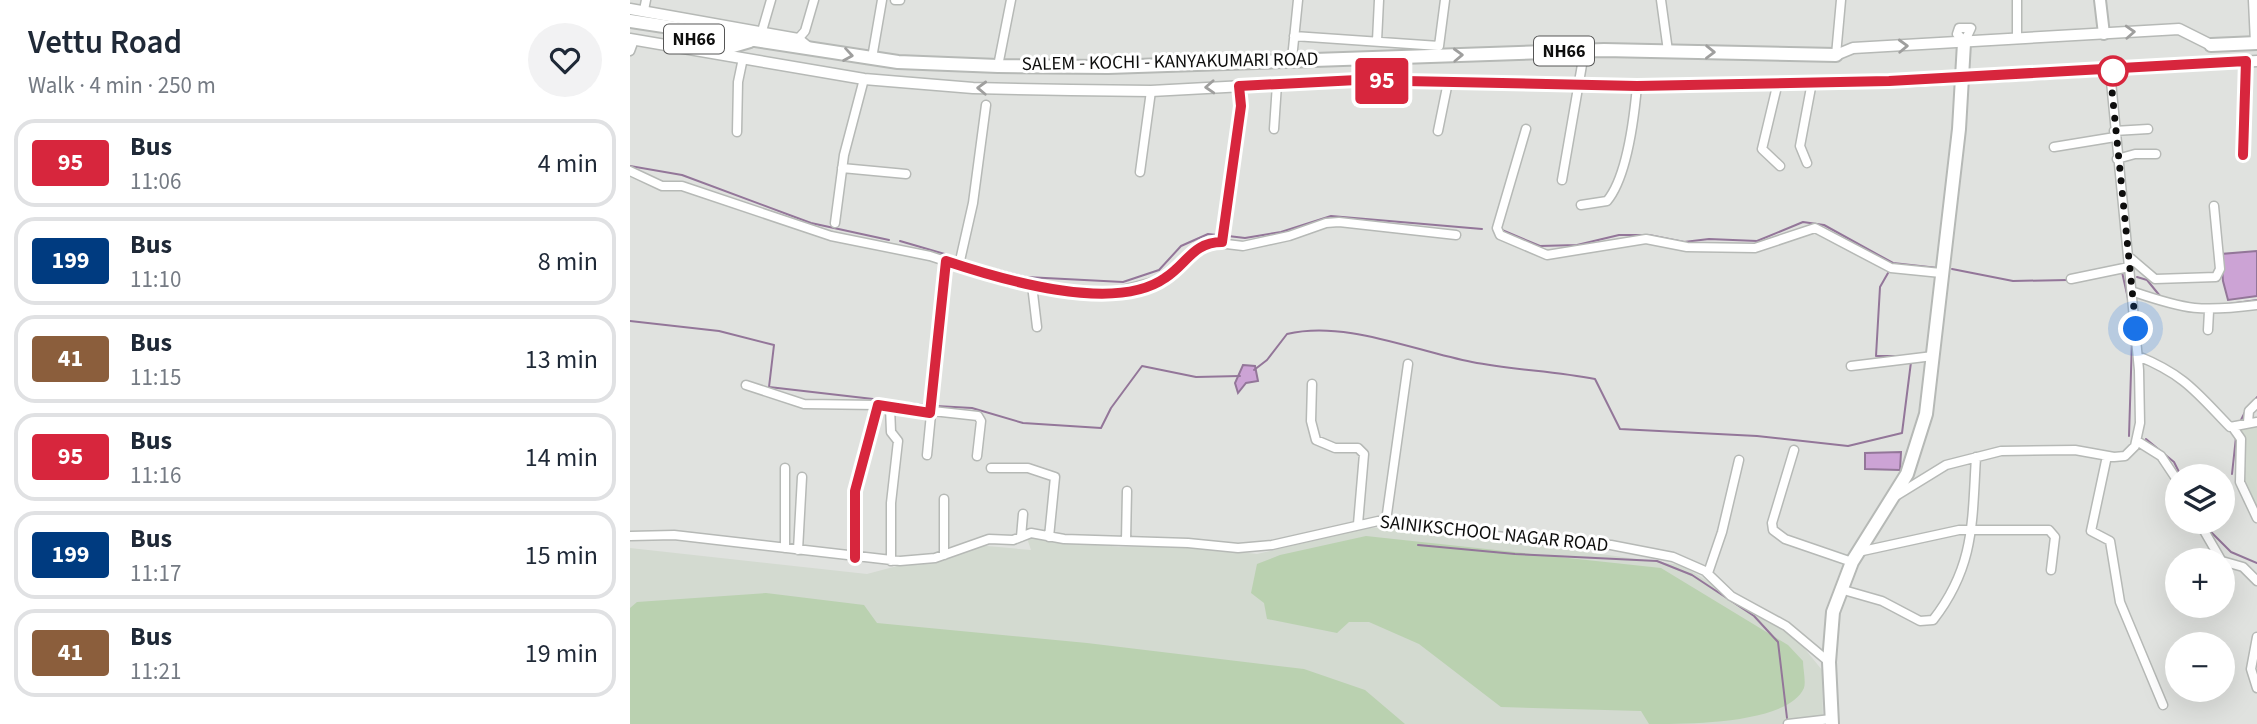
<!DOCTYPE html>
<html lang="en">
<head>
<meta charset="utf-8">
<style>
  :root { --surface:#fff; --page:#f2f2f3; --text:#1f2937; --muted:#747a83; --line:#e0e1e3 }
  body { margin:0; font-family:"Source Sans 3",sans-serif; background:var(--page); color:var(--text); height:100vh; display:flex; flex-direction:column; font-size:26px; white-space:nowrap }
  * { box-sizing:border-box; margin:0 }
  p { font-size:23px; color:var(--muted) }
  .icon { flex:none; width:38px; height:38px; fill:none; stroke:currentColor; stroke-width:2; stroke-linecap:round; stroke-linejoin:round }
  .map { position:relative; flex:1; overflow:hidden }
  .sheet { display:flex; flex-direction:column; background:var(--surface); width:630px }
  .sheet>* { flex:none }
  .badge { padding:0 14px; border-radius:5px; font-size:24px; line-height:46px }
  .controls { position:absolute; left:1535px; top:464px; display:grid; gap:14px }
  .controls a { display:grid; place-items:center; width:70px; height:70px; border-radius:50%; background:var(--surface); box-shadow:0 7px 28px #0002; font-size:35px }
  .you { position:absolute; width:35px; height:35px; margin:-18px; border:5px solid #fff; border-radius:50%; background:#1a73e8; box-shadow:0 0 0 10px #1a73e833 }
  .map>.badge { position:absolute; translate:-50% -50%; box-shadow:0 0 0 4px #fff }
  .round { display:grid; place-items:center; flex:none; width:74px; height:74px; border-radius:37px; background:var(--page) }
  .summary { display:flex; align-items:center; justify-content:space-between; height:119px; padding:0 28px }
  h1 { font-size:33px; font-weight:600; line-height:52px }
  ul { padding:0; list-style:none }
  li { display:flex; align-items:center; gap:21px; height:88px; margin:0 14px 10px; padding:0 14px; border:4px solid var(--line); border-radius:21px }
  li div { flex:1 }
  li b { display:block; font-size:26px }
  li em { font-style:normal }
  li .badge { min-width:77px; font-weight:700; text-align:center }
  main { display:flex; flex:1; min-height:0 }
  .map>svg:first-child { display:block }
</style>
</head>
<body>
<main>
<section class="sheet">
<div class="summary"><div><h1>Vettu Road</h1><p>Walk · 4 min · 250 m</p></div><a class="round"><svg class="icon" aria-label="heart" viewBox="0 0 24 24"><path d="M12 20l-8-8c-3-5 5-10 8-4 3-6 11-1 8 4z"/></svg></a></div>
<ul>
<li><span class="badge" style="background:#d7263d;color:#fff">95</span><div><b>Bus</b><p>11:06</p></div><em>4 min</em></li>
<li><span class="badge" style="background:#003b80;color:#fff">199</span><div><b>Bus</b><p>11:10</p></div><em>8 min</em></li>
<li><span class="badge" style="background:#8b5e3c;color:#fff">41</span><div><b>Bus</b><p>11:15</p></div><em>13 min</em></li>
<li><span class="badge" style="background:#d7263d;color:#fff">95</span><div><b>Bus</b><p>11:16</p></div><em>14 min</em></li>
<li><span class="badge" style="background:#003b80;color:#fff">199</span><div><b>Bus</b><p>11:17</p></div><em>15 min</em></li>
<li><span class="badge" style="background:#8b5e3c;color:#fff">41</span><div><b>Bus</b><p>11:21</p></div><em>19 min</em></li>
</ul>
</section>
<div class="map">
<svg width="1627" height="724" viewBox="0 0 1627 724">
  <rect width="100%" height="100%" fill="#e0e2df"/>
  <path fill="#d3dad0" d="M1621 425 1627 426V508L1613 484 1615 443 1610 430Z
    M774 527 1051 565 1086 586 1097 599 1145 623 1170 643 1192 670 1193 724H0V548L237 574 346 545 401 550 396 535 489 547 559 546 627 554 738 528Z"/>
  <path fill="#bad1b0" d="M736 536 1031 568 1158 645 1173 661C1173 669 1176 681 1174 688 1158 724 1059 724 1019 724L1011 711 871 707 789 644 739 622H719L707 633 637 619 634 603 621 593 627 564 650 555Z
    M136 593 234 605 247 623 457 643 674 669 735 690 775 724H0V608L7 602Z"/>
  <path fill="#cca3d5" stroke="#937699" stroke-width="2" d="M1627 251V296L1598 300 1593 281 1591 254Z
    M613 365 625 366 628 381 616 383 608 393 605 383Z
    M1271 452 1270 470 1235 469V453Z"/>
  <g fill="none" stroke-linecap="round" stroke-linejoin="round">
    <path stroke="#937699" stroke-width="2" d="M0 166 52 175 181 223 259 240
      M872 230 910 246 947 245 989 235H1019L1054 242 1079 239 1127 241 1173 222 1194 225 1263 263 1308 268
      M598 236 615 238 651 232 701 216 852 229
      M270 241 325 257
      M336 262 396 277 493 282 529 270 551 246 578 234 587 235
      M1322 269 1383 281 1438 280
      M1492 272 1499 303
      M1258 273 1250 287 1246 356H1268
      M1507 277 1517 280 1530 296
      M1592 305 1627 300
      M0 321 89 331 144 345 139 387 295 405
      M624 370 637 360 657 334C715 320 784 351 842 362 883 370 924 371 965 379L990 429 1127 436 1218 446 1272 433 1281 362
      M1623 402 1627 397
      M306 406 342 408 393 423 471 428 481 408 512 366 566 377 610 376
      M1611 420 1615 412
      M1499 436 1502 340
      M1516 439 1544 462 1551 476
      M1602 474 1606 437
      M1577 528 1601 552 1627 563
      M788 545 885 554 1027 561 1062 575 1124 616 1148 642 1157 718"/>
    <defs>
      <path id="minor" d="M265 0H270
        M1031 0 1038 51
        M1623 0 1625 43
        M14 10 16 0
        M132 31 141 0
        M664 36 809 46 815 0
        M168 39 175 31 184 0
        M1387 39V0
        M747 41 749 0
        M1334 43 1341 28H1329L1327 34 1334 40
        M0 51 4 40
        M1206 55 1211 0
        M242 58 252 0
        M662 59 668 0
        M368 66 381 0
        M1148 82 1132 149 1150 166
        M644 129 647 84
        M896 129 867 228 870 235 917 255 1016 239 1057 247 1125 248 1185 228 1261 268 1311 273
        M808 131 818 82
        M1484 131 1518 129
        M107 132 108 82 113 58
        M1424 147 1485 137
        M1613 155 1616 61
        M1487 159 1505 154H1526
        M1177 163 1170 146 1182 82
        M212 168 276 174
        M0 171 32 186H52L201 236 300 256 379 282 473 295 535 279 569 245 580 242 613 246 659 236 696 223 709 222 826 235
        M510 172 521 91
        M932 180 953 59
        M951 205 977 201C997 177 1004 119 1007 86
        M205 223 214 155 234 79
        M592 242 611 105 609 86
        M1498 256 1525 279 1586 277 1590 269 1584 206
        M329 265 343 203 356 105
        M1441 279 1499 267
        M402 285 407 327
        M1504 292C1557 310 1571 312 1627 305
        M1578 330 1579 311
        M1508 356C1555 375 1567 393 1600 427L1627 422
        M1221 366 1303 356
        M682 384 681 421 686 440 705 448H728L734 454 728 524
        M116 385 174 404 248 405 348 416 351 421 347 456
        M260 407 261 432 268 441 261 503V561
        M1618 422 1619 411 1627 403
        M1604 429 1611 439 1610 482 1627 518
        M1507 441 1531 456 1547 480
        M1164 450 1142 523 1143 530 1155 539 1222 562
        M297 455 316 261
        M1477 456 1461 531 1480 541 1490 602 1533 705
        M361 468H398L425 477 419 537
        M1264 497 1316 465 1371 451 1445 450 1484 457 1495 456 1505 446 1510 423 1509 370 1480 71
        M756 521 778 364
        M1569 522 1591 560
        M0 536 44 535 270 561 305 558 359 539 383 540 401 533 434 539 558 543 608 548 642 545 748 521 890 539 981 545 1043 557 1075 571 1101 596 1156 626 1199 662
        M391 537 393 514
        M496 541 497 491
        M155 548V468
        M168 550 172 477
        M1228 552 1329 530H1419L1425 537 1421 570
        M314 555V499
        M225 558V491L248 405
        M1592 561 1613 567 1627 581
        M1078 573 1092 532 1109 460
        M1210 589 1252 601 1290 621 1303 620C1345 566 1342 522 1346 457
        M1627 637 1621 669 1627 688
        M1158 724 1201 719"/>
      <path id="tertiary" d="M0 9 168 39 179 48
        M0 39 234 79 343 88 441 90 521 91 727 80 1007 86 1286 81 1627 61
        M1206 55 1223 48 1549 29 1581 45"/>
      <path id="secondary" d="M1470 0 1474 34"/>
      <path id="primary" d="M1202 724 1199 662 1203 612 1222 562 1277 474 1296 414 1329 129 1334 43"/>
      <path id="trunk" d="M0 21 268 62 368 66 478 67 974 50 1206 55
        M41 35 103 46 120 41
        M1581 45 1627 43"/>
    </defs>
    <use href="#minor" stroke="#b6b9b6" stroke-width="11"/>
    <use href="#tertiary" stroke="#b6b9b6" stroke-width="13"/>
    <use href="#secondary" stroke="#b6b9b6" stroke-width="14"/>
    <use href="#primary" stroke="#b6b9b6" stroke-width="16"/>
    <use href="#trunk" stroke="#b6b9b6" stroke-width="16"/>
    <use href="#minor" stroke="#fff" stroke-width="8"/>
    <use href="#tertiary" stroke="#fff" stroke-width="10"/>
    <use href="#secondary" stroke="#fff" stroke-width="10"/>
    <use href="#primary" stroke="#fff" stroke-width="12"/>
    <use href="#trunk" stroke="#fff" stroke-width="12"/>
  </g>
  <defs><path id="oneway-chevron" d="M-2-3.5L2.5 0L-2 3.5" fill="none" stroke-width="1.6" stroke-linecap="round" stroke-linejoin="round" transform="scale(1.75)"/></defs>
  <g stroke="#9f9f9e">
    <use href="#oneway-chevron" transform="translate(1500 32) rotate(-3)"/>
    <use href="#oneway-chevron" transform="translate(1273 46) rotate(-2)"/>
    <use href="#oneway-chevron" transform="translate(1080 52) rotate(1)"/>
    <use href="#oneway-chevron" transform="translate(218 55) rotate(9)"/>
    <use href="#oneway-chevron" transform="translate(828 55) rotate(-2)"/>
    <use href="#oneway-chevron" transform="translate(580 87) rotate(177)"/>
    <use href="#oneway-chevron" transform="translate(352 88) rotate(-178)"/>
  </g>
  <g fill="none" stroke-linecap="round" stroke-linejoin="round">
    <defs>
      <path id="line" d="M225 558V491L248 405 300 413 316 261C370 279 484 314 535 278 557 264 563 242 592 242L611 106 609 86 727 80 1007 86 1259 81 1616 61 1613 155"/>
    </defs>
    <use href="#line" stroke="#fff" stroke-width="16"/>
    <use href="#line" stroke="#d7263d" stroke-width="10"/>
    <path stroke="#0e0e0d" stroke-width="7" stroke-dasharray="0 12.6" d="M1483 71H1480L1506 329"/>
  </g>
  <circle fill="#fff" stroke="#d7263d" stroke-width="3.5" cx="1483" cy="71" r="14"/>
  <g text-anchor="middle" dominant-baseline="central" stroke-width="6" stroke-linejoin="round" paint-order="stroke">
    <g fill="#fff" stroke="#565656" stroke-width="2">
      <rect x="34" y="24.5" width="60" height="29" rx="5"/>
      <rect x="904" y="36.5" width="60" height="29" rx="5"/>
    </g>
    <g font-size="18" font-weight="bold" fill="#0e0e0d">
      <text x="64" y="39">NH66</text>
      <text x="934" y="51">NH66</text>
    </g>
    <g font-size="19" fill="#0e0e0d" stroke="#fff">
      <text transform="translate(540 62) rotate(-1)">SALEM - KOCHI - KANYAKUMARI ROAD</text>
      <text transform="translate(864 534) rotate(6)">SAINIKSCHOOL NAGAR ROAD</text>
    </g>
  </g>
</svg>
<div class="controls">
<a><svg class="icon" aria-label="layers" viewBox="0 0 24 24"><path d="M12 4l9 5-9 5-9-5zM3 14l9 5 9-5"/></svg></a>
<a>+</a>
<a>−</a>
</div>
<div class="you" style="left:1506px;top:329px"></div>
<b class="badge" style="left:752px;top:81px;background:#d7263d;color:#fff">95</b>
</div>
</main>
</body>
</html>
